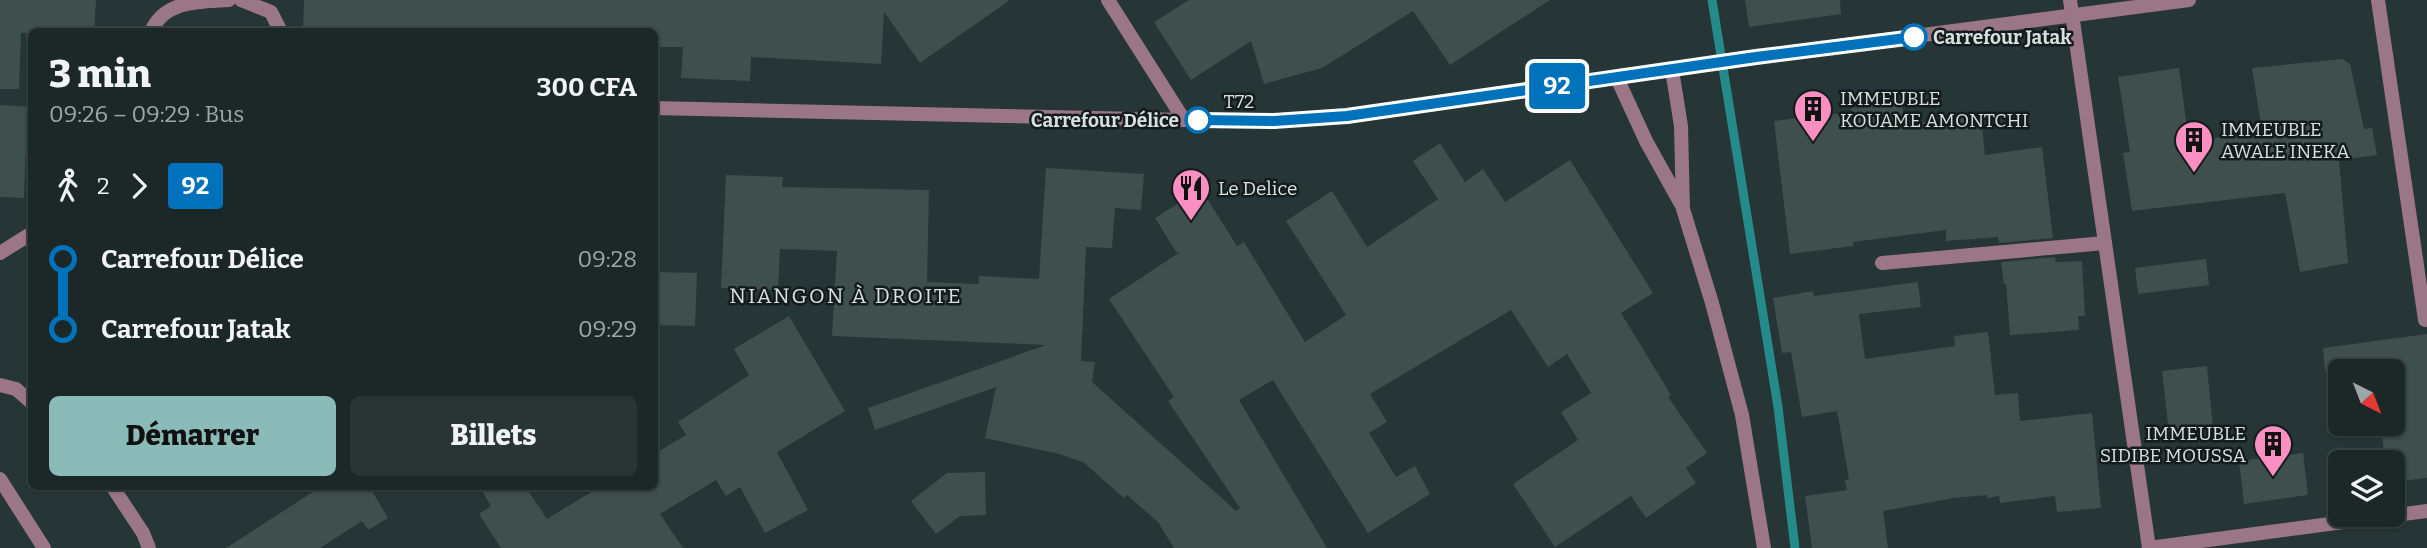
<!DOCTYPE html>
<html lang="fr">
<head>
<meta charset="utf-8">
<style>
  :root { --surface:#1c2828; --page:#293434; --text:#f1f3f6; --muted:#a0a6a8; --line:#3a4445; --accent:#8bbbb9 }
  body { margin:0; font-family:Bitter,serif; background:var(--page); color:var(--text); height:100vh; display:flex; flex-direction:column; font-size:26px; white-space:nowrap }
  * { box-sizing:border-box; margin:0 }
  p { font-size:23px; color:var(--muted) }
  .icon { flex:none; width:38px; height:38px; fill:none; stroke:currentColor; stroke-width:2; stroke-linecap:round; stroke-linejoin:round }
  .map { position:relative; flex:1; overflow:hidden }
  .panel { position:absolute; left:28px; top:28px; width:630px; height:462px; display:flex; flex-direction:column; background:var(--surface); border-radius:10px; box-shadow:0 2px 5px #0004,0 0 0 2px var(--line) }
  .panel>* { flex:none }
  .badge { padding:0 14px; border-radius:5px; font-size:24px; line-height:46px }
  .needle { width:46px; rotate:138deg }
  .buttons { position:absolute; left:2328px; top:359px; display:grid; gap:14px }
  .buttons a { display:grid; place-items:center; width:77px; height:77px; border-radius:10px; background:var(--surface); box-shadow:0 2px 5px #0004,0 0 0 2px var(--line); font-size:35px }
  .map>.badge { position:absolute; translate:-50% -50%; box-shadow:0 0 0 4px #fff }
  .legs { display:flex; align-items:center; gap:10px; height:77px; padding:0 21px; font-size:23px }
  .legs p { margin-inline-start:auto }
  .headline { display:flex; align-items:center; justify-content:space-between; height:119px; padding:0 21px }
  h1 { font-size:38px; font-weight:800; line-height:52px }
  .action { display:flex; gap:14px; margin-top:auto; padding:14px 21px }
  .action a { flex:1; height:80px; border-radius:10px; background:var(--accent); color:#111; font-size:28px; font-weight:800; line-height:80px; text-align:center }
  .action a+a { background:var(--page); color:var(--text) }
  ul { padding:0 21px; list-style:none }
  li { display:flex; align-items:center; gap:24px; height:70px; font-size:26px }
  li i { display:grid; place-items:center; width:10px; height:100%; margin:0 9px; background:currentColor }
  li i::after { content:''; width:18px; height:18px; margin:-9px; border:5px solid; border-radius:50%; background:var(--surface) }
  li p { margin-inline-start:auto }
  li:first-child i { background:linear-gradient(#0000 50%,currentColor 0) }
  li:last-child i { background:linear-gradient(currentColor 50%,#0000 0) }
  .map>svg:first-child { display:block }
</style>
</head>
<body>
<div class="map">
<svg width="2427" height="548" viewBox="0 0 2427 548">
  <rect width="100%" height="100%" fill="#263535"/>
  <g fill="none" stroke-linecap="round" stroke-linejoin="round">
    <path stroke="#258b8a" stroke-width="9" d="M1712 0 1778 407 1795 548"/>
  </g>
  <path fill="#3f4f4e" d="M0 0H96L94 31 53 29V32L21 33 19 89H0Z
    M304 0H1010L920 63 884 12 881 64 751 57 750 81 681 78 683 47H654V32H303Z
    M1189 0H1550L1450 65 1413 11 1322 68 1264 84 1251 41 1191 80 1154 22Z
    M1745 0H1840L1841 14 1749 27Z
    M2342 59 2350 64 2364 129 2372 128 2377 155 2339 160 2348 263 2300 272 2285 193 2132 211 2123 153 2130 152 2118 77 2179 68 2189 142 2262 131 2252 68Z
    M1894 101 1895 106 1902 105 1905 124 1981 116 1985 155 2042 147 2053 238 1999 243 1998 237 1946 241V230L1853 242V246L1790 254 1774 121 1852 112 1851 108Z
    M0 105 32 107V143H26L24 198 0 197Z
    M1440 143 1465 182 1483 169 1505 202 1570 160 1653 293 1621 313 1671 395 1668 397 1707 453 1686 468 1696 483 1646 518 1631 496 1555 547 1513 484 1578 440 1561 412 1591 393 1567 354 1548 367 1511 310 1370 394 1387 422 1369 433 1396 477 1415 466 1430 494 1368 533 1273 380 1239 400 1327 548H1174L1158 522 1127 495 1124 498 1083 462 1059 454 985 438 996 387 875 430 868 408 1046 345 832 336 837 251 780 249 778 290 721 288 726 175 783 177 782 187 929 190 927 282 979 284V276L1039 279 1046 168 1144 174 1141 210 1115 208 1112 248 1086 247 1081 361 1095 362 1092 382 1236 511 1240 508 1168 401 1174 397 1109 299 1180 252H1176L1155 218 1201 189 1237 246 1244 242 1305 342 1346 315 1286 221 1332 191 1367 247 1438 199 1413 161Z
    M2055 257 2056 262 2082 261 2085 316H2078L2079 330 2010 335 2006 284H2004L2001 262Z
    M2206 259 2209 285 2138 294 2135 268Z
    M654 272 697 273 695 326 654 325Z
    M1918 282 1921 307 1859 314 1865 359 1955 346 1954 336 1988 332 1995 395 2018 393 2020 421 2092 413 2101 508 2057 512 2055 496 2000 503 1999 496 1987 498V495L1954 498 1883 511 1888 548H1812L1805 496 1847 490 1845 480 1849 479 1837 411 1802 417 1791 352 1782 353 1773 298 1813 291 1814 296Z
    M789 316 845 411 777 452 808 510 765 533 740 487 726 496 716 480 660 514 683 548H501L479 514 491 506 479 486H525L547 519 601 486H654V454L686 435 678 422 749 375 734 349Z
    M2427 334V478L2392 482V462H2385L2381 424H2392V371H2325L2323 348Z
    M2207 366 2213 429 2169 433 2162 371Z
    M2303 453 2308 495 2244 504 2239 461Z
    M985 472 986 515 960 516 936 534 911 501 947 473Z
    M322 486H369L388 518 368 530 362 521 320 548H226Z"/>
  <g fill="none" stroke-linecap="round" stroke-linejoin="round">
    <path stroke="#9b7686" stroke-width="14" d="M1882 263 2105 243
      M0 385 16 389 32 403
      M112 486 143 533 149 548"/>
    <path stroke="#9b7686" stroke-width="14" d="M241 0 271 12 281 32
      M1108 0 1184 120
      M2070 0 2149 548 2427 511
      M2378 0 2425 320
      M151 32C164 0 199 2 229 0
      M1672 70 1681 126 1683 209 1712 303 1742 415 1764 548
      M1617 78 1646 141 1681 204
      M0 479 44 548"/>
    <path stroke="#9b7686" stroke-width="14" d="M654 108 1184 120 1274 121 1347 116 1756 57 2189 0
      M0 253 32 233"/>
  </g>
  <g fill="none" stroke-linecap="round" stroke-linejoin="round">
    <defs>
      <path id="line-1" d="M1198 120 1274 121 1347 116 1756 57 1914 37"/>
    </defs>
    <use href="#line-1" stroke="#fff" stroke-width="16"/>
    <use href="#line-1" stroke="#0072bc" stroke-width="10"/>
  </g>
  <defs>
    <symbol id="building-pin" viewBox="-11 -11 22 30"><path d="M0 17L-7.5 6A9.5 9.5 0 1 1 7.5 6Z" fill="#fc8fc2" stroke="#141b1b"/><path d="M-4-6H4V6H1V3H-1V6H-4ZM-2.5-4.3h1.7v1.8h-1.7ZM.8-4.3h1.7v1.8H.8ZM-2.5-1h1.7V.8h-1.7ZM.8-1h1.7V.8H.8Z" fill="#111"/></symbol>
    <symbol id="restaurant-pin" viewBox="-11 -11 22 30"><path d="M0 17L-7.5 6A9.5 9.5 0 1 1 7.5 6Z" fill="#fc8fc2" stroke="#141b1b"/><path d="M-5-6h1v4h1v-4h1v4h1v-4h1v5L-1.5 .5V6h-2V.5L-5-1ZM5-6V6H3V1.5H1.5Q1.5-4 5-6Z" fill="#111"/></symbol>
  </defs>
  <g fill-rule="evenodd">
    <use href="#building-pin" x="1791" y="87" width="44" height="60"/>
    <use href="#building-pin" x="2172" y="118" width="44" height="60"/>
    <use href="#restaurant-pin" x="1169" y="166" width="44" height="60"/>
    <use href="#building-pin" x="2251" y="422" width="44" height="60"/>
  </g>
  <g fill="#fff" stroke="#0072bc" stroke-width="3.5">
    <circle cx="1914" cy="37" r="12"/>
    <circle cx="1198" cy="120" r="12"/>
  </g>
  <g text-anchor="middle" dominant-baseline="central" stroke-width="5" stroke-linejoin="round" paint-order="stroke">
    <g font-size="19" font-weight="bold" fill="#d6e0df" stroke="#141b1b" text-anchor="start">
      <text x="1933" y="37">Carrefour Jatak</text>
      <text x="1179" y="120" text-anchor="end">Carrefour Délice</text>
    </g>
    <g font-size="19" fill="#d6e0df" stroke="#141b1b" text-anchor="start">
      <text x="1840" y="98">IMMEUBLE<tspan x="1840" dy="22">KOUAME AMONTCHI</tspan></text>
      <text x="2221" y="129">IMMEUBLE<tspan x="2221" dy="22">AWALE INEKA</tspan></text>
      <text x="1218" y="188">Le Delice</text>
      <text x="2246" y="433" text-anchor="end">IMMEUBLE<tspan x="2246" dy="22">SIDIBE MOUSSA</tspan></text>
    </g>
    <g font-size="19" fill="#d6e0df" stroke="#141b1b">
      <text x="1239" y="101">T72</text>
    </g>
    <g font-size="21" letter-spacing="2" fill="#d6e0df" stroke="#141b1b">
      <text x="846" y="296">NIANGON À DROITE</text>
    </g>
  </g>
</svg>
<div class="buttons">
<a><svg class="needle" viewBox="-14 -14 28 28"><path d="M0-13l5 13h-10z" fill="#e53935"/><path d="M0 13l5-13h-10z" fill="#a0a6a8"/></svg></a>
<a><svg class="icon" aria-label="layers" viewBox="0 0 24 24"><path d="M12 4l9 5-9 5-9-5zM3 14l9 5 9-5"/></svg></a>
</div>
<b class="badge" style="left:1557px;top:86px;background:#0072bc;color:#fff">92</b>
<section class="panel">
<div class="headline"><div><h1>3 min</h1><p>09:26 – 09:29 · Bus</p></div><b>300 CFA</b></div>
<div class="legs"><svg class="icon" aria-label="walk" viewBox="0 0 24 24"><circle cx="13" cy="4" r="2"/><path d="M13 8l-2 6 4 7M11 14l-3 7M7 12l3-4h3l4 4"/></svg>2<svg class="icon" aria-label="forward" viewBox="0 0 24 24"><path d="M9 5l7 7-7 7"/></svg><b class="badge" style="background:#0072bc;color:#fff">92</b></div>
<ul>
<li><i style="color:#0072bc"></i><b>Carrefour Délice</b><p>09:28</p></li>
<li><i style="color:#0072bc"></i><b>Carrefour Jatak</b><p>09:29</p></li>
</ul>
<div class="action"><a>Démarrer</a><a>Billets</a></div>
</section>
</div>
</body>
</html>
